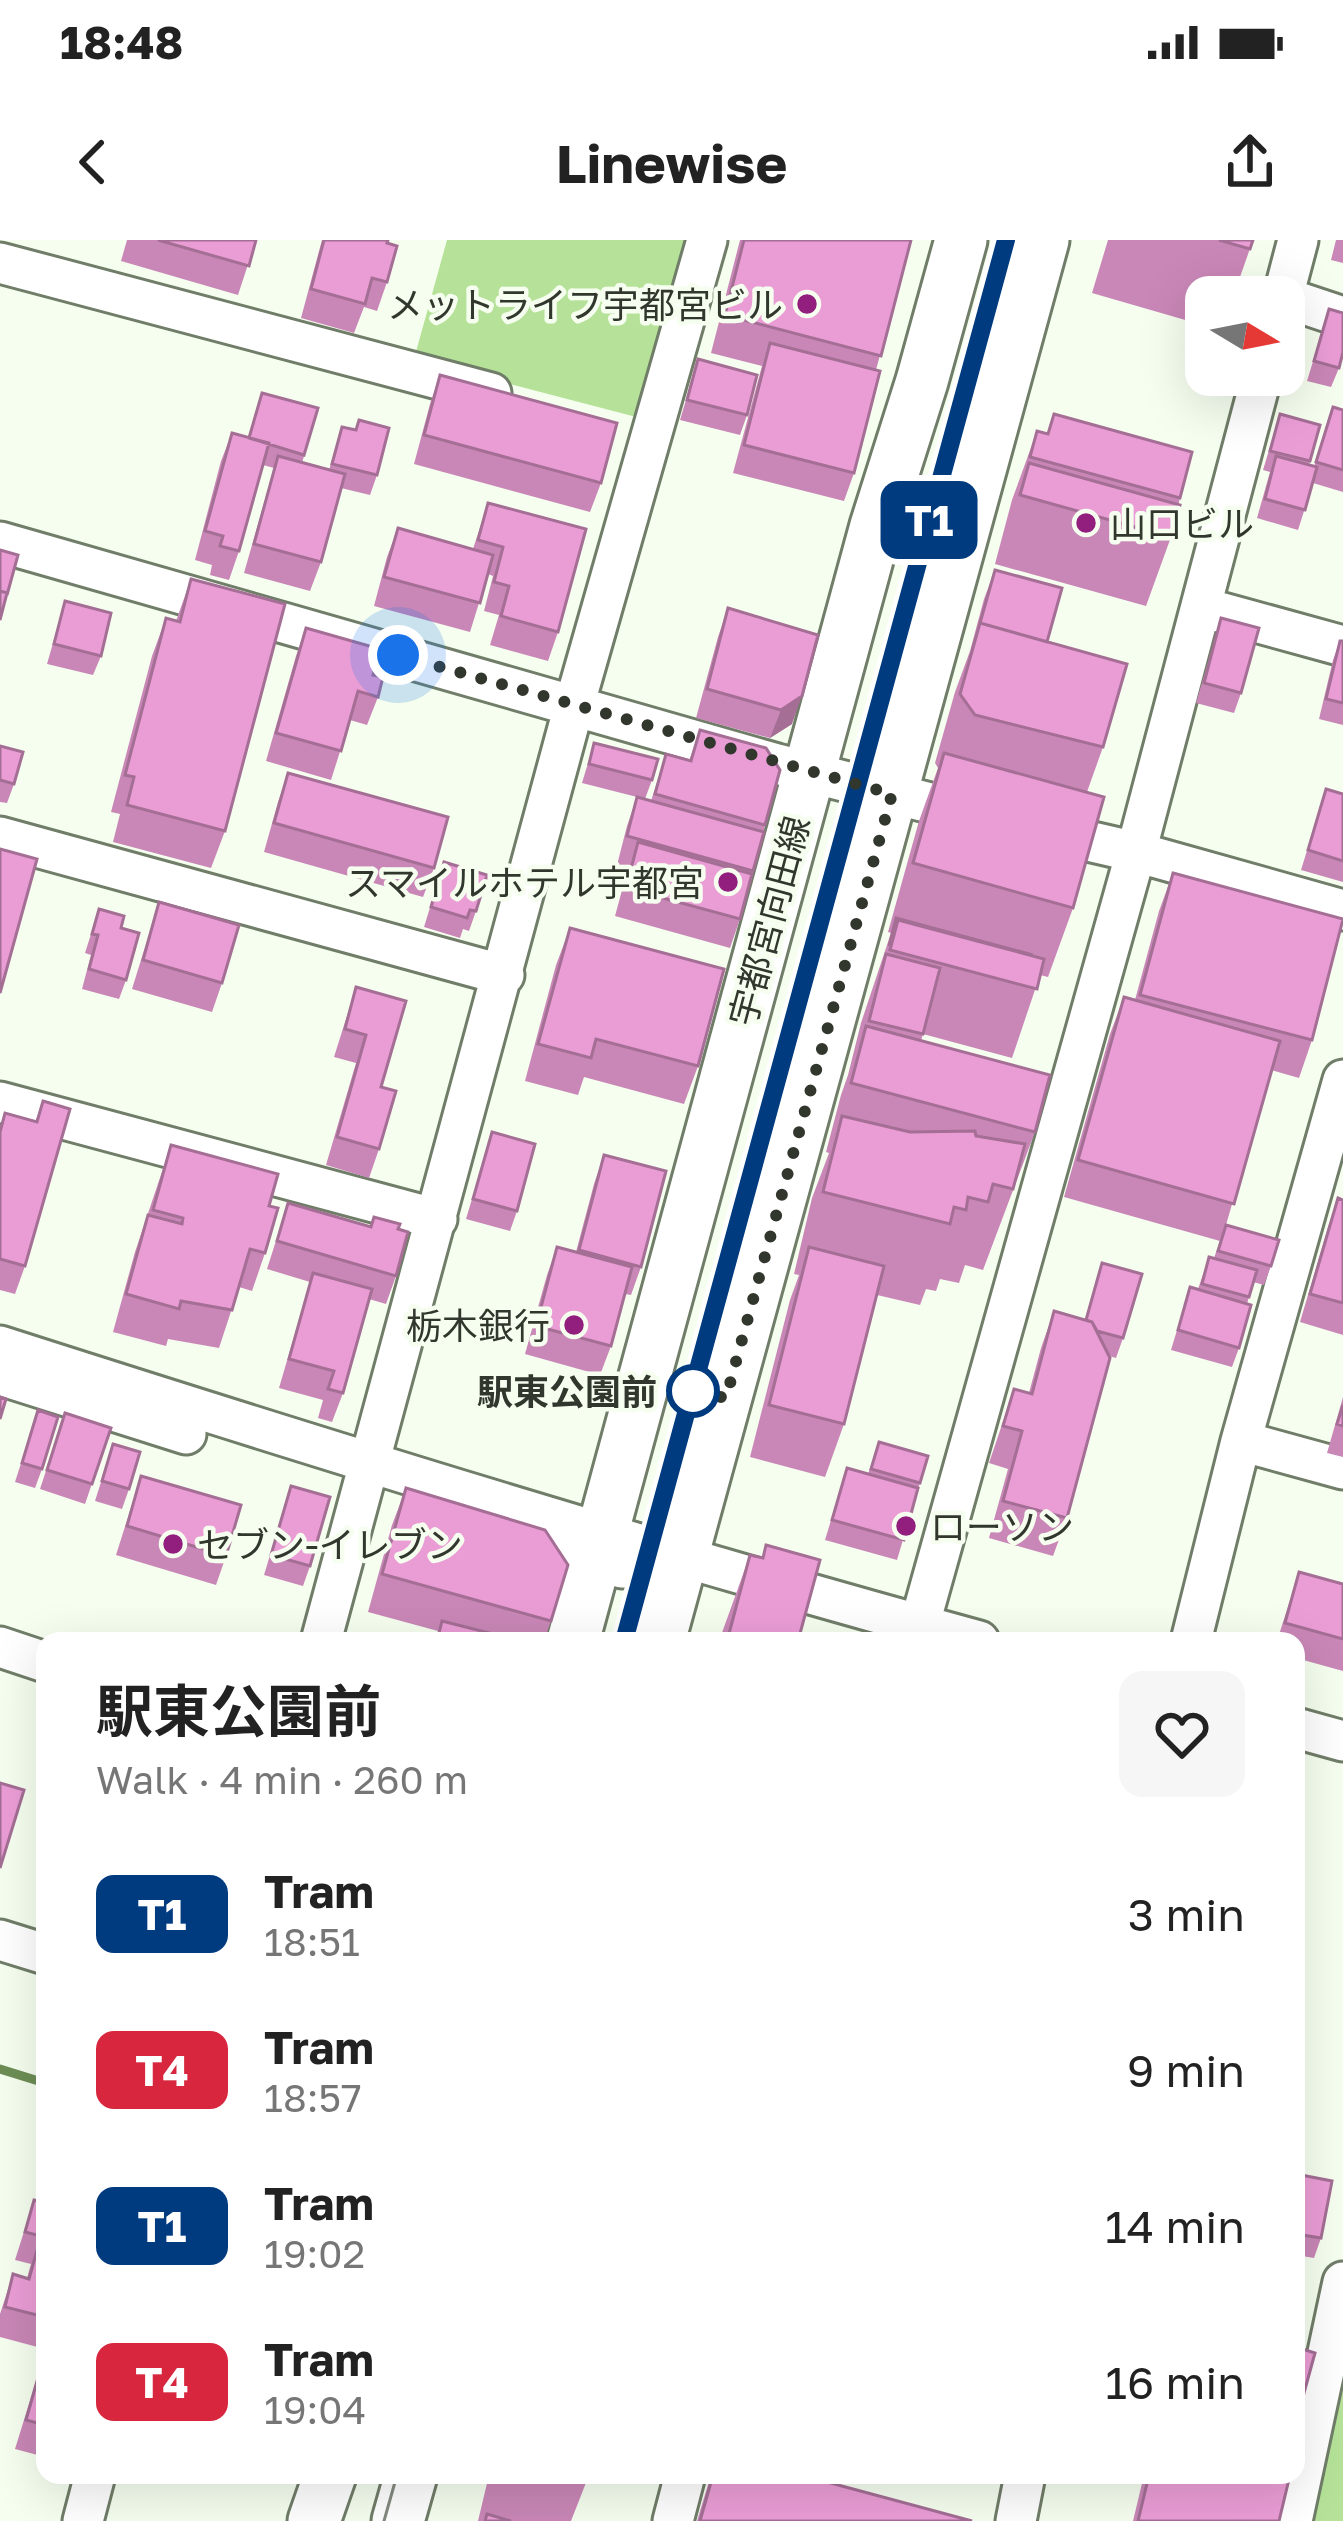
<!DOCTYPE html>
<html lang="en">
<head>
<meta charset="utf-8">
<style>
  :root { --surface:#fff; --page:#f6f6f6; --text:#222; --muted:#767676 }
  body { margin:0; font-family:"Golos Text","Noto Sans JP",sans-serif; background:var(--page); color:var(--text); height:100vh; display:flex; flex-direction:column; font-size:45px; white-space:nowrap }
  * { box-sizing:border-box; margin:0 }
  p { font-size:39px; color:var(--muted) }
  .icon { flex:none; width:66px; height:66px; fill:none; stroke:currentColor; stroke-width:2; stroke-linecap:round; stroke-linejoin:round }
  .map { position:relative; flex:1; overflow:hidden }
  .sheet { position:absolute; left:36px; top:1392px; width:1269px; height:852px; display:flex; flex-direction:column; background:var(--surface); border-radius:24px; box-shadow:0 12px 48px #0002 }
  .sheet>* { flex:none }
  .badge { padding:0 24px; border-radius:18px; font-size:42px; line-height:78px }
  .needle { width:78px; rotate:100deg }
  .controls { position:absolute; left:1185px; top:36px; display:grid; gap:24px }
  .controls a { display:grid; place-items:center; width:120px; height:120px; border-radius:24px; background:var(--surface); box-shadow:0 12px 48px #0002; font-size:60px }
  .you { position:absolute; width:60px; height:60px; margin:-30px; border:9px solid #fff; border-radius:50%; background:#1a73e8; box-shadow:0 0 0 18px #1a73e833 }
  .map>.badge { position:absolute; translate:-50% -50%; box-shadow:0 0 0 6px #fff }
  .round { display:grid; place-items:center; flex:none; width:126px; height:126px; border-radius:24px; background:var(--page) }
  .summary { display:flex; align-items:center; justify-content:space-between; height:204px; padding:0 60px }
  h1 { font-size:57px; font-weight:700; line-height:90px }
  ul { padding:0; list-style:none }
  li { display:flex; align-items:center; gap:36px; height:156px; padding:0 60px }
  li div { flex:1 }
  li b { display:block; font-size:45px }
  li em { font-style:normal }
  li .badge { min-width:132px; font-weight:700; text-align:center }
  .status { display:flex; justify-content:space-between; align-items:center; height:84px; padding:0 60px; background:var(--surface); direction:ltr }
  .status svg { height:33px; fill:currentColor }
  header { display:flex; justify-content:space-between; align-items:center; height:156px; padding:0 60px; background:var(--surface); font-size:54px; font-weight:700 }
  .map>svg:first-child { display:block }
</style>
</head>
<body>
<div class="status"><b>18:48</b><svg viewBox="0 0 49 12"><path d="M0 12V9h3v3zM5 12V6h3v6zM10 12V3h3v9zM15 12V0h3v12zM26 1h20v11H26zM47 4h2v5h-2z"/></svg></div>
<header><svg class="icon" aria-label="back" viewBox="0 0 24 24"><path d="M15 5l-7 7 7 7"/></svg>Linewise<svg class="icon" aria-label="share" viewBox="0 0 24 24"><path d="M12 15V3M7 8l5-5 5 5M5 13v7h14v-7"/></svg></header>
<div class="map">
<svg width="1343" height="2281" viewBox="0 0 1343 2281">
  <rect width="100%" height="100%" fill="#f5feef"/>
  <path fill="#b5e298" d="M447 0H691L640 178 414 119Z
    M1343 2113V2281H1307Z"/>
  <g fill="none" stroke-linecap="round" stroke-linejoin="round">
    <path stroke="#6d8e55" stroke-width="9" d="M0 1829 45 1843"/>
    <defs>
      <path id="minor" d="M0 23 491 153
        M1283 57 1343 77
        M1283 57 1298 0
        M0 302 777 524 977 575
        M1201 367 1343 406
        M1040 590 1136 612 1343 670
        M0 597 504 735
        M0 862 437 979
        M0 1106C325 1210 650 1311 979 1401
        M0 1135 186 1194
        M1241 1201 1343 1229
        M506 1294 622 1328
        M321 1401 574 466 707 0
        M915 1401 1136 612 1262 135
        M1191 1401 1241 1201 1343 840
        M0 1407 45 1422
        M1296 1488 1343 1501
        M0 1700 45 1714
        M83 2281 95 2235
        M673 2281 685 2235
        M1016 2281 1025 2235
        M1292 2281 1343 2042"/>
      <path id="major" d="M573 1401 876 286 922 141 961 0
        M659 1401 1043 0
        M314 2281 330 2235
        M398 2281 411 2235"/>
    </defs>
    <use href="#minor" stroke="#707d68" stroke-width="45"/>
    <use href="#major" stroke="#707d68" stroke-width="57"/>
    <use href="#minor" stroke="#fff" stroke-width="39"/>
    <use href="#major" stroke="#fff" stroke-width="51"/>
    <path stroke="#838a7e" stroke-width="3" d="M624 1401 1006 0
      M384 2281 397 2235"/>
  </g>
  <path fill="#c987b7" d="M127 0H256L238 55 121 21Z
    M322 0H388L387 42 377 71 364 67 354 93 301 78Z
    M740 0H911L876 130 854 233 844 261 733 233 762 126 711 113Z
    M1108 0H1253L1233 57H1206V86L1092 53Z
    M1336 0H1343V23L1331 20Z
    M1329 69 1339 128 1331 147 1307 141Z
    M698 119 747 175 740 195 680 180Z
    M440 135 601 243 590 272 414 224 430 164Z
    M262 153 318 168 302 223 329 230 342 187 377 235 370 255 341 248 321 322 310 351 244 333 274 228 263 225 239 311 229 340 210 335 212 325 195 320 221 221 232 193 248 197Z
    M1333 167 1343 170V252L1313 243 1298 290 1257 278 1270 232 1263 230 1280 174 1320 185 1309 225 1314 227Z
    M1054 174 1180 258 1171 297 1146 366 995 324 1012 260 1037 191 1047 194Z
    M488 263 558 392 548 421 490 405 499 375 484 371 493 336 488 334 470 392 374 366 387 317 398 288 473 309Z
    M995 330 1047 402 1103 507 1087 552 1073 668 1048 737 1040 735 1012 818 923 794 921 801 1035 892 983 1030 965 1025 959 1043 940 1039 936 1051 926 1049 920 1065 877 1055 844 1184 825 1237 750 1217 790 1060 799 1035 794 1034 812 958 829 913 826 912 841 855 848 835 861 783 891 693 888 692 919 581 938 528 935 523 955 452 970 411 984 359Z
    M191 339 225 591 211 628 113 602 120 574 111 572 152 416 166 378 176 381Z
    M65 361 101 416 93 435 47 424Z
    M728 368 792 484 770 498 696 478 718 397Z
    M1221 378 1241 453 1234 473 1196 463Z
    M306 388 373 435 378 457 367 485 350 480 331 540 266 521 296 416Z
    M1340 401H1343V485L1319 479 1333 420Z
    M700 490 780 530 740 679 730 708 615 676 628 628 617 625 627 586 637 557 582 543 594 503 652 540 645 559 651 561 666 514 689 521Z
    M0 506 14 544 7 563 0 562Z
    M288 533 434 628 423 657 264 612 278 562Z
    M1326 549 1343 554V642L1301 630Z
    M444 622 476 671 469 691 463 689 460 698 424 687Z
    M1173 633 1312 800 1299 838 1271 830 1226 985 1271 1026 1264 1045 1253 1042 1247 1064 1239 1108 1232 1127 1171 1110 1190 1047 1198 1049 1209 1017 1214 1018 1220 1001 1064 957 1110 794 1124 757 1135 760 1159 671Z
    M159 662 222 743 212 772 132 749Z
    M99 669 126 740 119 759 82 749 91 715 85 713Z
    M570 688 698 826 684 864 584 837 578 855 525 841 556 725Z
    M356 747 381 847 379 909 369 938 326 925 356 823 334 817Z
    M43 861 25 1026 15 1054 0 1050V888L5 873 35 882Z
    M492 892 517 971 510 991 466 979Z
    M171 905 269 966 265 1013 252 1051 239 1047 219 1108 168 1099 166 1106 113 1092 135 1012Z
    M604 915 641 1027 631 1055 625 1054 611 1106 600 1135 525 1114 547 1035 557 1007 576 1012 594 944Z
    M1338 958 1343 960V1095L1300 1082 1328 987Z
    M288 963 396 1036 386 1064 369 1059 343 1153 332 1182 318 1178 323 1160 279 1148 310 1042 267 1029Z
    M1102 1023 1123 1098 1116 1118 1109 1116 1067 1278 1053 1316 989 1298 1008 1229 989 1223 1014 1149 1029 1153 1041 1108 1054 1071 1085 1079Z
    M1343 1157V1217L1327 1213Z
    M38 1170 42 1229 35 1248 15 1242Z
    M65 1173 111 1188 85 1264 40 1249Z
    M879 1202 928 1216 897 1320 825 1300 847 1228 868 1234Z
    M113 1204 129 1249 122 1269 95 1261Z
    M141 1236 226 1316 216 1345 116 1315Z
    M291 1246 310 1326 303 1346 264 1335Z
    M406 1248 551 1381 544 1401H435L438 1391 368 1372 392 1285Z
    M766 1305 798 1401H719L750 1315 762 1318Z
    M1299 1332 1343 1344V1431L1296 1418V1401H1277Z
    M1296 1934 1321 1998 1314 2018 1296 2015Z
    M34 1960 45 1963V2109L0 2097V2074L13 2034 27 2038 31 2024 15 2020Z
    M1296 2107 1304 2153 1296 2173Z
    M45 2112V2217L15 2209Z
    M489 2235H589L571 2281H478Z
    M711 2235H801L972 2281H697Z
    M1144 2235H1290L1279 2281H1133Z"/>
  <path fill="#a46e95" d="M802 456 792 484 770 498 781 470Z"/>
  <path fill="#ea9dd5" stroke="#a46e95" stroke-width="3" d="M158 0H256L249 26Z
    M324 0H388L387 3 397 6 387 42 372 38 365 64 311 49Z
    M744 0H911L881 116 725 75Z
    M1219 0H1253L1250 9Z
    M1329 69 1343 73V112L1339 128 1314 121Z
    M770 103 880 131 854 233 744 205Z
    M698 119 757 135 747 175 687 160Z
    M440 135 617 183 601 243 424 195Z
    M262 153 318 168 304 215 249 198Z
    M1333 167 1343 170V230L1316 222Z
    M1054 174 1192 212 1180 258 1030 217 1037 191 1048 194Z
    M1280 174 1320 185 1310 221 1270 211Z
    M359 180 389 188 377 235 332 224 342 187 356 190Z
    M232 193 269 203 239 311 220 306 223 296 205 291Z
    M278 216 345 234 321 322 254 304Z
    M1276 216 1317 227 1305 270 1265 259Z
    M1029 223 1180 265 1171 297 1020 255Z
    M488 263 586 289 558 392 501 376 509 346 494 342 503 307 478 300Z
    M398 288 493 315 480 363 384 337Z
    M0 310 18 315 7 355V353L0 351Z
    M995 330 1062 348 1047 402 980 383Z
    M191 339 285 364 225 591 127 565 134 537 125 535 166 378 180 382Z
    M0 351 7 353 0 380Z
    M65 361 111 373 101 416 54 404Z
    M728 368 818 395 802 456 781 470 707 449Z
    M1221 378 1259 388 1241 453 1204 443Z
    M980 383 1127 424 1103 507 975 475 960 454Z
    M306 388 380 409 373 435 383 437 378 457 358 451 341 511 276 493Z
    M1340 401H1343V463L1326 459Z
    M700 490 766 508 780 530 765 585 655 554 666 514 691 521Z
    M594 503 658 519 652 540 589 524Z
    M0 506 23 512 14 544 0 540Z
    M944 513 1104 557 1073 668 913 623Z
    M288 533 448 577 434 628 274 583Z
    M1326 549 1343 554V621L1308 610Z
    M637 557 764 592 753 631 627 596Z
    M638 602 752 634 740 679 626 648Z
    M0 609 37 619 0 753Z
    M444 622 487 635 476 671 470 670 467 678 431 667Z
    M1173 633 1343 679 1312 800 1140 755Z
    M159 662 239 685 222 743 143 720Z
    M99 669 124 676 121 688 139 693 126 740 89 729 98 695 92 694Z
    M896 678 1033 715 898 680 889 706Z
    M898 680 1044 719 1037 749 890 710Z
    M570 688 724 729 698 826 596 799 591 818 538 804Z
    M886 714 940 728 923 794 869 781Z
    M356 747 406 761 381 847 396 851 379 909 337 897 366 795 345 789Z
    M1124 757 1280 801 1234 964 1078 920Z
    M866 786 1050 835 1035 892 851 843Z
    M43 861 70 869 25 1026 0 1019V892L5 873 37 882Z
    M842 876 910 892 975 891 976 896 1025 904 1013 949 993 944 988 962 968 957 966 970 954 967 950 984 823 952Z
    M492 892 535 904 517 971 473 959Z
    M171 905 278 934 269 966 278 968 265 1013 250 1009 232 1070 181 1061 179 1069 126 1054 148 975 182 984 183 978 153 970Z
    M604 915 666 931 641 1027 579 1010Z
    M1338 958 1343 960V1063L1310 1054Z
    M288 963 371 987 374 977 400 984 398 989 408 992 396 1036 277 1001Z
    M1226 985 1279 1000 1271 1026 1218 1011Z
    M557 1007 632 1027 611 1106 536 1086Z
    M809 1007 884 1026 844 1184 769 1165Z
    M1209 1017 1257 1030 1249 1057 1202 1044Z
    M1102 1023 1142 1034 1123 1098 1097 1091 1092 1082 1086 1080Z
    M313 1033 372 1049 343 1153 328 1149 334 1131 289 1119Z
    M1190 1047 1251 1065 1239 1108 1178 1090Z
    M1054 1071 1092 1082 1110 1118 1067 1278 1003 1261 1022 1191 1003 1186 1014 1149 1032 1154Z
    M0 1157 6 1159 0 1179Z
    M1343 1165V1186L1337 1184Z
    M38 1170 58 1177 42 1229 22 1223Z
    M65 1173 111 1188 92 1244 47 1230Z
    M879 1202 928 1216 920 1243 871 1229Z
    M113 1204 140 1212 129 1249 102 1241Z
    M847 1228 918 1248 904 1300 832 1280Z
    M141 1236 241 1265 226 1316 127 1286Z
    M291 1246 330 1257 310 1326 271 1315Z
    M406 1248 545 1290 568 1325 551 1381 382 1334Z
    M766 1305 820 1320 798 1401H727L750 1315 763 1318Z
    M1299 1332 1343 1344V1399L1285 1383Z
    M442 1381 501 1396 499 1401H437Z
    M0 1543 24 1550 0 1628Z
    M1296 1934 1332 1941 1321 1998 1296 1994Z
    M34 1960 45 1963V2077L5 2067 13 2034 29 2039 41 1996 25 1992Z
    M1296 2107 1315 2113 1304 2153 1296 2150Z
    M45 2113V2185L26 2180Z
    M713 2235H801L972 2281H700Z
    M1149 2235H1290L1279 2281H1138Z
    M487 2274 511 2281H485Z"/>
  <g fill="none" stroke-linecap="round" stroke-linejoin="round">
    <defs>
      <path id="line" d="M624 1401 1006 0"/>
    </defs>
    <use href="#line" stroke="#fff" stroke-width="27"/>
    <use href="#line" stroke="#003b80" stroke-width="18"/>
    <path stroke="#32372e" stroke-width="12" stroke-dasharray="0 21.6" d="M398 415 892 554 726 1158 693 1151"/>
  </g>
  <g fill="#921e7d" stroke="#f5feef" stroke-width="4.5">
    <circle cx="807" cy="64" r="12"/>
    <circle cx="1086" cy="283" r="12"/>
    <circle cx="728" cy="642" r="12"/>
    <circle cx="574" cy="1085" r="12"/>
    <circle cx="906" cy="1286" r="12"/>
    <circle cx="173" cy="1304" r="12"/>
  </g>
  <circle fill="#fff" stroke="#003b80" stroke-width="6" cx="693" cy="1151" r="24"/>
  <g text-anchor="middle" dominant-baseline="central" stroke-width="9" stroke-linejoin="round" paint-order="stroke">
    <g font-size="36" fill="#32372e" stroke="#f5feef" text-anchor="end">
      <text x="783" y="64">メットライフ宇都宮ビル</text>
      <text x="1110" y="283" text-anchor="start">山口ビル</text>
      <text x="704" y="642">スマイルホテル宇都宮</text>
      <text x="550" y="1085">栃木銀行</text>
      <text x="930" y="1286" text-anchor="start">ローソン</text>
      <text x="197" y="1304" text-anchor="start">セブン-イレブン</text>
    </g>
    <g font-size="36" fill="#32372e" stroke="#f5feef">
      <text transform="translate(769 681) rotate(-75)">宇都宮向田線</text>
    </g>
    <g font-size="36" font-weight="bold" fill="#32372e" stroke="#f5feef" text-anchor="end">
      <text x="657" y="1151">駅東公園前</text>
    </g>
  </g>
</svg>
<div class="controls">
<a><svg class="needle" viewBox="-14 -14 28 28"><path d="M0-13l5 13h-10z" fill="#e53935"/><path d="M0 13l5-13h-10z" fill="#767676"/></svg></a>
</div>
<div class="you" style="left:398px;top:415px"></div>
<b class="badge" style="left:929px;top:280px;background:#003b80;color:#fff">T1</b>
<section class="sheet">
<div class="summary"><div><h1>駅東公園前</h1><p>Walk · 4 min · 260 m</p></div><a class="round"><svg class="icon" aria-label="heart" viewBox="0 0 24 24"><path d="M12 20l-8-8c-3-5 5-10 8-4 3-6 11-1 8 4z"/></svg></a></div>
<ul>
<li><span class="badge" style="background:#003b80;color:#fff">T1</span><div><b>Tram</b><p>18:51</p></div><em>3 min</em></li>
<li><span class="badge" style="background:#d7263d;color:#fff">T4</span><div><b>Tram</b><p>18:57</p></div><em>9 min</em></li>
<li><span class="badge" style="background:#003b80;color:#fff">T1</span><div><b>Tram</b><p>19:02</p></div><em>14 min</em></li>
<li><span class="badge" style="background:#d7263d;color:#fff">T4</span><div><b>Tram</b><p>19:04</p></div><em>16 min</em></li>
</ul>
</section>
</div>
</body>
</html>
